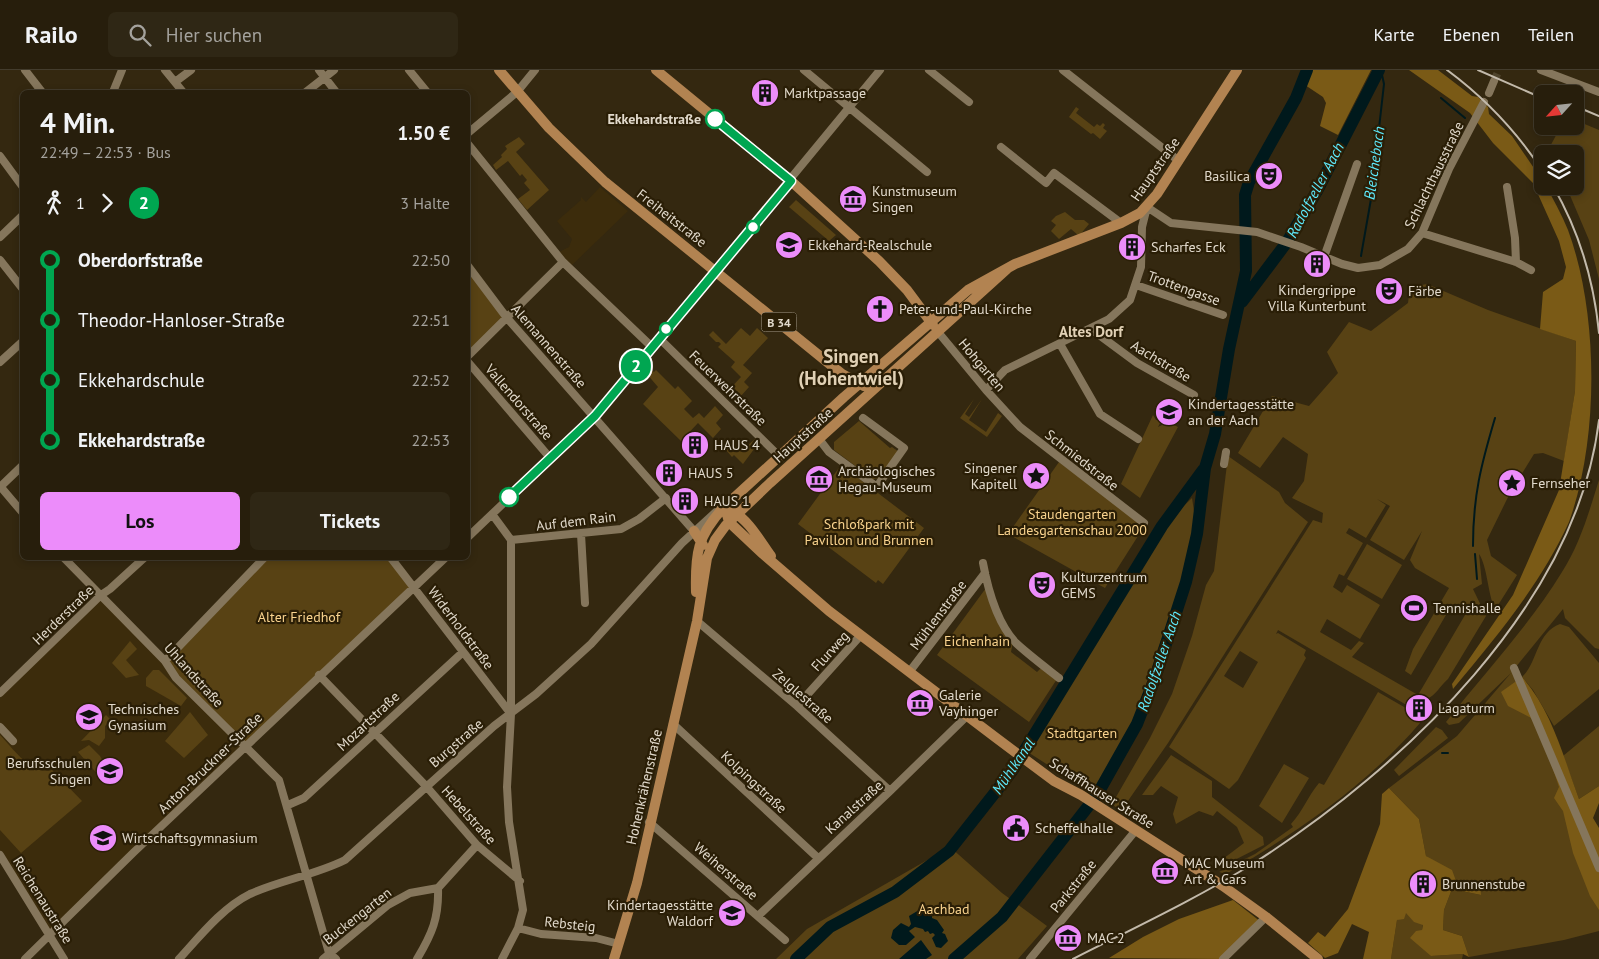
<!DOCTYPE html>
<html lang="de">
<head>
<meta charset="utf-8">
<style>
  :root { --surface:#271e0c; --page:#2f2715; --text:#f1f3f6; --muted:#a4a29d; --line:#433c2d; --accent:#ec8cfa }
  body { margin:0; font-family:"PT Sans",sans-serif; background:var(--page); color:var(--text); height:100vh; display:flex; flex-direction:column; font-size:19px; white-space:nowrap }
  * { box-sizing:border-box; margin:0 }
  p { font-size:16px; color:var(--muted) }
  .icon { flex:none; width:28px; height:28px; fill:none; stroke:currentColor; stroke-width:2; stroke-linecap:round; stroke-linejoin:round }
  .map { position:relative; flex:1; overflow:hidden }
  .sheet { position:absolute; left:20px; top:20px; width:450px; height:470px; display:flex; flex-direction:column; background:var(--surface); border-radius:8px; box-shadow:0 2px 8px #0003,0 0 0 1px var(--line) }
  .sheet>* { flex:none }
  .badge { padding:0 10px; border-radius:16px; font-size:18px; line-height:32px }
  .needle { width:32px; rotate:243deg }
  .tools { position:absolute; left:1534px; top:15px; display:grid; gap:10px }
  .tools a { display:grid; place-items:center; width:50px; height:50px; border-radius:8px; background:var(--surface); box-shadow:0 2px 8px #0003,0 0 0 1px var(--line); font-size:25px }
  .map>.badge { position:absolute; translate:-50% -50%; box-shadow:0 0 0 2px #fff }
  .legs { display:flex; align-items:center; gap:8px; height:55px; padding:0 20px; font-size:16px }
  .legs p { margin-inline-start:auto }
  .headline { display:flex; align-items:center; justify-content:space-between; height:85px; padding:0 20px }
  h1 { font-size:28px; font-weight:700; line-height:38px }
  .action { display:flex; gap:10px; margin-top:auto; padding:10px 20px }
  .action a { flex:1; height:58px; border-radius:8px; background:var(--accent); color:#111; font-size:20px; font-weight:700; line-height:58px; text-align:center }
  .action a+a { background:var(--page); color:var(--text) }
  ul { padding:0 20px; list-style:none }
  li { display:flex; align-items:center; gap:18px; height:60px; font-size:19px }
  li i { display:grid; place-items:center; width:8px; height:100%; margin:0 6px; background:currentColor }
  li i::after { content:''; width:12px; height:12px; margin:-6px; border:4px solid; border-radius:50%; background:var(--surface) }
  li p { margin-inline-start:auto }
  li:first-child i { background:linear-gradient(#0000 50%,currentColor 0) }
  li:last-child i { background:linear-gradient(currentColor 50%,#0000 0) }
  header { display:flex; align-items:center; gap:30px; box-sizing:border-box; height:70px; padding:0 25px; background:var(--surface); border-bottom:1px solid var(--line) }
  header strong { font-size:24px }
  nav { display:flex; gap:28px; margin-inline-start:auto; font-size:18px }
  .search { width:350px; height:45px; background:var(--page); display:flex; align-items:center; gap:12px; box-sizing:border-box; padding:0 18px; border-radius:8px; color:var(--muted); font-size:19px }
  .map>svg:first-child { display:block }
</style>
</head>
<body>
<header>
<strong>Railo</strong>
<div class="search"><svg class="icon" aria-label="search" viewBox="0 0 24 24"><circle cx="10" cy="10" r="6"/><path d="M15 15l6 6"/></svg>Hier suchen</div>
<nav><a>Karte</a><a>Ebenen</a><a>Teilen</a></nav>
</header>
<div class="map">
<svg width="1599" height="889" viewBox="0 0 1599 889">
  <rect width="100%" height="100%" fill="#342810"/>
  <path fill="#3c2c0c" d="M600 117 628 141 571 196 559 182 569 177 572 169 557 151 581 130V127L586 132Z
    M101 525 245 678 50 865 0 785V623Z"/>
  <path fill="#584214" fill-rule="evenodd" d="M1076 37 1079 39 1076 43 1094 57 1097 54 1100 56 1103 53 1105 55 1103 58 1107 61 1100 69 1093 63 1091 64 1069 47Z
    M1575 50 1599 60V209L1589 170 1566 116H1575V84H1546L1561 56H1575Z
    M519 67 525 74 516 82 549 120 527 140 518 129 530 120 524 113 527 110 522 104 520 106 508 91 496 100 493 95 502 87 501 85 507 79 505 76Z
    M796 130 836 165 829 171 789 137Z
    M1065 142 1075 150H1084L1089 154 1079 166 1071 159 1059 169 1051 161 1056 155 1051 151 1056 146Z
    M468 196 507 248 468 286Z
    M1427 214 1488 240 1576 271 1575 321 1564 391 1543 383 1534 384 1510 423 1487 470 1491 486 1517 505 1495 540C1488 524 1487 495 1479 484L1482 514 1473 519 1486 546 1448 609C1440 616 1436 625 1427 629L1418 625 1410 637 1278 560 1276 564 1278 563 1306 580 1304 585 1306 588 1238 710 1229 719 1169 677 1313 450 1322 453 1323 443 1292 428 1304 411 1308 384 1283 367 1260 398 1238 383 1272 326 1309 336 1338 303 1327 282 1349 252 1371 261 1408 233 1410 217ZM1377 429 1390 436 1370 470 1404 490 1422 461 1410 490 1415 498 1449 518 1413 579 1405 601 1411 605 1450 538 1458 542 1463 535 1465 545 1418 625 1352 587 1364 573 1359 571 1351 580 1320 562 1327 549 1360 569 1380 535 1347 515 1342 523 1333 517 1339 504 1344 506 1363 473 1346 463 1349 458 1366 468 1386 435ZM1240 581 1258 592 1243 618 1224 606Z
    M741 258 750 266 757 258 768 268 743 295 752 303 744 312 749 317 740 327 736 324 731 329 725 324 741 307 731 297 735 292 718 277 721 274 719 272H716L709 265 713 261 726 274Z
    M650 299 654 302 656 300 675 319 678 316 692 331 684 339 693 348 699 343 704 348 715 336 723 345 716 353 721 359 713 368 698 353 681 371 643 334 658 317 646 303Z
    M974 329 965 344 969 347 982 329 969 350 986 362 998 343 1002 346 987 367 960 348Z
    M1153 345 1156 350 1162 349 1158 357 1168 352 1178 357 1140 428 1121 414Z
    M859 351 890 378 892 377 899 382 879 408 873 409 834 380V372Z
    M757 367 760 371 743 394 734 385 732 387 725 379 732 368 744 379Z
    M1228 386 1279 422 1285 433 1308 452 1168 673 1121 741 1112 734 1150 668 1172 624 1192 566 1206 515 1214 501Z
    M1059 392 1145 455 1105 518 1008 464Z
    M841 395 924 458 883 514 878 510 876 513 798 454Z
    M1599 410V579L1595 578 1565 548 1563 539 1515 598 1599 798V861L1564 870 1469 887 1462 866 1443 860 1444 840 1452 819 1481 825 1466 810 1456 811 1426 786 1419 749 1389 718 1457 666 1511 603 1459 653 1449 655 1446 652C1485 602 1529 556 1562 502 1580 474 1589 442 1599 410Z
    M1192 428 1198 468 1157 581 1135 653 1095 725 1023 679 1108 547 1163 456Z
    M1367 474 1402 495 1382 529 1347 509Z
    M264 488H391L413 517 245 678 165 591Z
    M986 518 1013 571 1011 582 1037 602 1042 597 1057 609 1029 652 937 585Z
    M1560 554 1569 557 1599 593V619L1554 656 1533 620 1522 607C1538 592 1536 563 1560 554Z
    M130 571 137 579 126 590 139 605 126 608 112 593Z
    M153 600H159L187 628 181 636 146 616V608Z
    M1378 622 1411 641 1414 650 1420 649V653C1367 715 1296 763 1226 804L1219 802 1255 784 1293 757 1291 754C1303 741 1308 726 1319 713L1324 715Z
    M190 642 208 665 184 688 165 671Z
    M106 645 111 650 105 656V668L99 676 89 670 81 671Z
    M1599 656V716L1579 729 1563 686Z
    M1436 657 1442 660 1448 668 1399 706 1394 700Z
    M0 665C13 678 31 706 52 700L82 731 21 783 0 760Z
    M89 675 100 686 108 701 101 708 78 682Z
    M1171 685 1212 711V727L1263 767 1264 775 1215 800V795L1244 773 1237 757 1217 741 1213 746 1199 741 1176 754 1173 744 1178 727 1161 716 1153 725H1142Z
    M1284 694 1309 708 1282 753 1259 736Z
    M950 777 1002 823 1047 856 1018 889H776L807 859Z
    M1406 842 1423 854 1422 860 1431 886 1463 884 1462 889H1391L1397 850Z"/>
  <path fill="#7a5a16" d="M1311 0H1371L1338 65 1320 56 1326 33 1323 27 1305 15Z
    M1409 0H1438L1472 26 1478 27 1488 37 1489 44 1512 66 1542 110V116H1546C1554 131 1562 145 1568 160 1599 244 1599 369 1569 452 1541 514 1496 567 1453 619L1452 614 1513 525 1559 420 1575 321 1576 271 1540 259 1543 222 1563 209 1566 197 1559 171 1533 113 1493 73 1470 43Z
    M1522 607C1552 641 1563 686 1579 729L1599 716V733L1593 748 1599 758V840L1590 826 1573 783 1563 741 1554 728 1559 717 1537 651 1508 636 1501 622Z
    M1389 718 1419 749 1426 786 1452 800 1456 811 1466 810 1480 814 1481 825 1452 819 1444 840 1443 860 1462 866 1469 887 1463 884 1431 886 1410 868 1416 861 1422 860 1423 855 1414 852 1406 843 1404 849 1397 850 1391 889H1363L1369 862 1352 854 1338 883 1325 888 1308 873 1318 862 1325 867 1348 839 1380 754 1382 724Z
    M1233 830 1261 852 1223 889 1109 888 1143 867 1179 849Z"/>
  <path fill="#00191c" d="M924 837 932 840V848L937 850 944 860 942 863 945 864 948 871 941 878 936 877 932 868 935 865 933 863 930 864 928 861 925 862 923 859 915 857 909 861 915 867 906 875H899L891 868 893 860 901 853 909 857 911 854 909 846Z
    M921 870 932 885 926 889H899Z"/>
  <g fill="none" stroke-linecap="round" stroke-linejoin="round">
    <path stroke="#00191c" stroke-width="2" d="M1441 28 1465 48
      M1361 186 1371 129 1384 14 1381 0
      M1473 476C1473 426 1481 395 1495 348
      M1475 484 1477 509
      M1442 683H1448"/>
    <path stroke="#00191c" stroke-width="12" d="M1242 232 1287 172 1317 121 1379 0
      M796 889 830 857 895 822 949 781 1012 701 1162 456 1203 400
      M954 889 1002 847 1097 725 1137 654 1155 608 1186 512 1197 464 1205 398 1215 364 1229 279 1246 201 1245 125 1249 112 1296 28 1307 0"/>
    <path stroke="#4e432c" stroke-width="8" stroke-dasharray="8 4" stroke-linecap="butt" d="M1494 11 1499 0"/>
    <path stroke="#85765c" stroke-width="8" d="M25 0 42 22
      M165 0 183 22
      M319 0 336 22
      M409 0 427 22
      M804 0 927 102
      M929 0 969 32
      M1063 0 1179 91
      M1541 0 1599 22
      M175 12 191 0
      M113 22 122 0
      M306 22 334 0
      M1489 23 1494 11
      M468 63 517 22 535 0
      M468 74 563 192 652 277
      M1001 77 1046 113 1054 103 1121 153
      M0 86 22 116
      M1507 117 1515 168 1516 192
      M1422 163 1516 192 1531 200
      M0 167 22 146
      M1324 187 1357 94
      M0 190 22 218
      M468 196 507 248 694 461
      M1136 215 1223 245
      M1091 259 1137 293 1194 325
      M938 262 986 320 1020 357 1144 453
      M659 268 780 387
      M1060 274 1100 344 1138 369
      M468 286 563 192
      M0 292 22 272
      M468 292 551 389
      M986 320 1005 300 1109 249 1130 230 1141 197 1142 157 1147 137 1171 153 1257 162 1301 177 1342 194 1358 198 1380 195 1408 179 1422 163 1449 99 1484 32
      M863 348 904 378 880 412
      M819 369 829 382 873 414
      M1224 394 1226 382
      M0 416 22 442
      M0 417 22 396
      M492 444 511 470 621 459 639 449 666 428
      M581 464 585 533
      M468 467 595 346 880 0
      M64 488 165 591 176 608 279 710 329 883 336 889
      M391 488 511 644
      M983 493C988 520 997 553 1016 573 1029 585 1045 597 1059 608
      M697 551 797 636 890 721
      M165 591 264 488
      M1514 598 1599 798
      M910 601 985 503
      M319 605 426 716 477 775 520 811
      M0 623 101 525 110 519 144 488
      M797 636 861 565
      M673 654 818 788
      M0 657 13 671
      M288 735 304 728 463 582
      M649 752 785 870
      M0 785 64 889
      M758 846 890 721 967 646
      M518 858 541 864 596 868 619 874
      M25 889 134 782 445 488
      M179 889C200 866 222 838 250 824 281 810 315 805 345 790L494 656 536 624 591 574 682 473 718 440
      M323 889 388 835 410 823 438 818
      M417 889C432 864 439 848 438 818L477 775
      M502 889 518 858 523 840 509 752 507 717 511 644V470
      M1030 889 1136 760
      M1223 889 1266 847"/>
    <path stroke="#b28351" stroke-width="10" d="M499 0 549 58 605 112 842 304 864 316
      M656 0 791 111 879 191 907 220 933 255
      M732 441C749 450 760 471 771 486
      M727 445 729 452 763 484 829 541 995 667 1054 711 1081 725 1223 816 1266 847 1318 889
      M694 461 703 475
      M696 522C695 484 697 466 724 437L844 327 968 220 1015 194 1121 153 1140 143 1157 124 1237 0
      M614 889 637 813 697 551 707 488 715 470 726 455 770 413 1007 199"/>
    <path stroke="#c3baab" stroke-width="2" d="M1447 0C1485 28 1516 61 1542 100
      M1478 0 1542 28
      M1575 36 1599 46
      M1553 116C1579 161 1594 212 1599 263
      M1073 889C1134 858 1196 829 1254 793 1403 698 1577 534 1599 350"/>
  </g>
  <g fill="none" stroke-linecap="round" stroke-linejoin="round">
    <defs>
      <path id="line-1" d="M509 427 595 346 791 111 715 49"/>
    </defs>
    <use href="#line-1" stroke="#fff" stroke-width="11"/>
    <use href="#line-1" stroke="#00a651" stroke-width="8"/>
  </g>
  <defs>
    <symbol id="building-disc" viewBox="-11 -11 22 22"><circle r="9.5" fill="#ec8cfa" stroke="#2a1e06"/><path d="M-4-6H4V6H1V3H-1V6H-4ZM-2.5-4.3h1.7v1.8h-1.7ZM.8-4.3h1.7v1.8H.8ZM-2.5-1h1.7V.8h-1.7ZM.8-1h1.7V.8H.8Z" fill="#111"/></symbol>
    <symbol id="theatre-disc" viewBox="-11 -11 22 22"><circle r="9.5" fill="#ec8cfa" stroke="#2a1e06"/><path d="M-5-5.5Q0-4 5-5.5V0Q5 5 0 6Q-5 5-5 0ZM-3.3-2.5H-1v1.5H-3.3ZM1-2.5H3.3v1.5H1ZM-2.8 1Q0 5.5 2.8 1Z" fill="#111"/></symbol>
    <symbol id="museum-disc" viewBox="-11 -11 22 22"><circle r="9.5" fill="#ec8cfa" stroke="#2a1e06"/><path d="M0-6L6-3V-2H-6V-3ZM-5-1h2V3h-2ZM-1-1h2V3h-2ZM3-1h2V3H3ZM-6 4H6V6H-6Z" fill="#111"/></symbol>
    <symbol id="school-disc" viewBox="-11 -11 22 22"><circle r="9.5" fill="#ec8cfa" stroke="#2a1e06"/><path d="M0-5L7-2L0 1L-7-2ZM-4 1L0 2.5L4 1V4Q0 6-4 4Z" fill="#111"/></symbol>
    <symbol id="church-disc" viewBox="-11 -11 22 22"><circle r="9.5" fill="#ec8cfa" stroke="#2a1e06"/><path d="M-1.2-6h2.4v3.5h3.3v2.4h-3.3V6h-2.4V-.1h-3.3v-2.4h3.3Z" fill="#111"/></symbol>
    <symbol id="sight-disc" viewBox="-11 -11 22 22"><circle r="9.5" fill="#ec8cfa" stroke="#2a1e06"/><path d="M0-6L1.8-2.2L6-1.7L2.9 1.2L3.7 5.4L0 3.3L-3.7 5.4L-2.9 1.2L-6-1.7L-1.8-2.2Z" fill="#111"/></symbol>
    <symbol id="stadium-disc" viewBox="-11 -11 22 22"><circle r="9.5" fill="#ec8cfa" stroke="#2a1e06"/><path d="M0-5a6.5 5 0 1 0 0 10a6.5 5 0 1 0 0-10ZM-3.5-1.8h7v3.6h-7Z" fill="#111"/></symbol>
    <symbol id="civic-disc" viewBox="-11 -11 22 22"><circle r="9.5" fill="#ec8cfa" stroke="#2a1e06"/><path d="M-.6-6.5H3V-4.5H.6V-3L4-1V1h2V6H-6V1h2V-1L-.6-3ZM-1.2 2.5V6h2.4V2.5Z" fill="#111"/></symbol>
  </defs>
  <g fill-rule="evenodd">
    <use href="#building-disc" x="749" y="7" width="32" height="32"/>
    <use href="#theatre-disc" x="1253" y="90" width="32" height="32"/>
    <use href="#museum-disc" x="837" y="113" width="32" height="32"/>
    <use href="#school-disc" x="773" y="159" width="32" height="32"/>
    <use href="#building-disc" x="1116" y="161" width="32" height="32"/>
    <use href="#building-disc" x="1301" y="178" width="32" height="32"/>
    <use href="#theatre-disc" x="1373" y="205" width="32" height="32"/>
    <use href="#church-disc" x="864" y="223" width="32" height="32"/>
    <use href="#school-disc" x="1153" y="326" width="32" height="32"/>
    <use href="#building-disc" x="679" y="359" width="32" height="32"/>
    <use href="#building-disc" x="653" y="387" width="32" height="32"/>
    <use href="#sight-disc" x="1020" y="390" width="32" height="32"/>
    <use href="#museum-disc" x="803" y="393" width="32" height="32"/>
    <use href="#sight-disc" x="1496" y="397" width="32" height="32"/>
    <use href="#building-disc" x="669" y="415" width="32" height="32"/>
    <use href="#theatre-disc" x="1026" y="499" width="32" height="32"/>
    <use href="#stadium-disc" x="1398" y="522" width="32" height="32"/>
    <use href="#museum-disc" x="904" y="617" width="32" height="32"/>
    <use href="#building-disc" x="1403" y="622" width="32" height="32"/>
    <use href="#school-disc" x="73" y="631" width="32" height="32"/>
    <use href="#school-disc" x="94" y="685" width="32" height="32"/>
    <use href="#civic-disc" x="1000" y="742" width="32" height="32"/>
    <use href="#school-disc" x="87" y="752" width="32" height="32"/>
    <use href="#museum-disc" x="1149" y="785" width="32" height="32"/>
    <use href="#building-disc" x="1407" y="798" width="32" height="32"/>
    <use href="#school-disc" x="716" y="827" width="32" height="32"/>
    <use href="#museum-disc" x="1052" y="852" width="32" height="32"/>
  </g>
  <g fill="#fff" stroke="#00a651" stroke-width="2.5">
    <circle cx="715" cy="49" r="9"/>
    <circle cx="753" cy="157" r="6"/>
    <circle cx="666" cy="259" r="6"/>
    <circle cx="509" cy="427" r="9"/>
  </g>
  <g text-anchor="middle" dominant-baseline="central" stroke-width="4.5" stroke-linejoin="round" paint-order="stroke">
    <rect fill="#2a1e06" stroke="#aaa190" stroke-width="1" x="761.5" y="242.5" width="35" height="19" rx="4"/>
    <g font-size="12" font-weight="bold" fill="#e1d9cb">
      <text x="779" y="252">B 34</text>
    </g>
    <g font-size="14" fill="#e1d9cb" stroke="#2a1e06" text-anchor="start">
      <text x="784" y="23">Marktpassage</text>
      <text x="1250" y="106" text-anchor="end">Basilica</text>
      <text x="872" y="121">Kunstmuseum<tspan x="872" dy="16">Singen</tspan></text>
      <text x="808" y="175">Ekkehard-Realschule</text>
      <text x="1151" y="177">Scharfes Eck</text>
      <text x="1317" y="220" text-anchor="middle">Kindergrippe<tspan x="1317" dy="16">Villa Kunterbunt</tspan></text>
      <text x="1408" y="221">Färbe</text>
      <text x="899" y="239">Peter-und-Paul-Kirche</text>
      <text x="1188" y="334">Kindertagesstätte<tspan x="1188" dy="16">an der Aach</tspan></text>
      <text x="714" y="375">HAUS 4</text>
      <text x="1017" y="398" text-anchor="end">Singener<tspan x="1017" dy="16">Kapitell</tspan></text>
      <text x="838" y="401">Archäologisches<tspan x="838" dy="16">Hegau-Museum</tspan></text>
      <text x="688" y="403">HAUS 5</text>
      <text x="1531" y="413">Fernseher</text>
      <text x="704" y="431">HAUS 1</text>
      <text x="1061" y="507">Kulturzentrum<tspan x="1061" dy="16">GEMS</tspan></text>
      <text x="1433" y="538">Tennishalle</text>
      <text x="939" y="625">Galerie<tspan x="939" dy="16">Vayhinger</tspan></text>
      <text x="1438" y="638">Lagaturm</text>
      <text x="108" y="639">Technisches<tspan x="108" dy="16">Gynasium</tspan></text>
      <text x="91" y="693" text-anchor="end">Berufsschulen<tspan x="91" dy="16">Singen</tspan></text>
      <text x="1035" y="758">Scheffelhalle</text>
      <text x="122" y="768">Wirtschaftsgymnasium</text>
      <text x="1184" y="793">MAC Museum<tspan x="1184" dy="16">Art &amp; Cars</tspan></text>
      <text x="1442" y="814">Brunnenstube</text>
      <text x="713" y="835" text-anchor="end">Kindertagesstätte<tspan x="713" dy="16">Waldorf</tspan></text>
      <text x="1087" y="868">MAC 2</text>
    </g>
    <g font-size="14" font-weight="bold" fill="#e1d9cb" stroke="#2a1e06" text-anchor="end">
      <text x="701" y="49">Ekkehardstraße</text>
    </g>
    <g font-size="14" fill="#e1d9cb" stroke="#2a1e06">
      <text transform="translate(1155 99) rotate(-55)">Hauptstraße</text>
      <text transform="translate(1434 105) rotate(-64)">Schlachthausstraße</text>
      <text transform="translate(672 148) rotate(38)">Freiheitstraße</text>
      <text transform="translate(1184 218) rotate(20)">Trottengasse</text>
      <text transform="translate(549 276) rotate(49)">Alemannenstraße</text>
      <text transform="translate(1161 291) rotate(31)">Aachstraße</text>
      <text transform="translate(982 295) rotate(50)">Hohgarten</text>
      <text transform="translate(728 318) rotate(44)">Feuerwehrstraße</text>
      <text transform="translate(519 332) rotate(49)">Vallendorstraße</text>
      <text transform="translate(803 365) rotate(-42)">Hauptstraße</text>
      <text transform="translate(1082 390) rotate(38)">Schmiedstraße</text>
      <text transform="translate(576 451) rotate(-7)">Auf dem Rain</text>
      <text transform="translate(63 545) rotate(-44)">Herderstraße</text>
      <text transform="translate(938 545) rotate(-53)">Mühlenstraße</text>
      <text transform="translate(461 558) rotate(53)">Widerholdstraße</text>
      <text transform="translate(830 581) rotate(-48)">Flurweg</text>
      <text transform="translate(194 605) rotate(48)">Uhlandstraße</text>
      <text transform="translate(803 626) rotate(41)">Zelglestraße</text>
      <text transform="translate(368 651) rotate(-43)">Mozartstraße</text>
      <text transform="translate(456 673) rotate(-41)">Burgstraße</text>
      <text transform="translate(210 693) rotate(-44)">Anton-Bruckner-Straße</text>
      <text transform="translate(754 712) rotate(43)">Kolpingstraße</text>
      <text transform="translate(644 717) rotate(-77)">Hohenkrähenstraße</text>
      <text transform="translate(1102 723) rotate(32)">Schaffhauser Straße</text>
      <text transform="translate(854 737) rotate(-42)">Kanalstraße</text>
      <text transform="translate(469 745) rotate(48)">Hebelstraße</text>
      <text transform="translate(726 801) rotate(41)">Weiherstraße</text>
      <text transform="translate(1073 816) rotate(-51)">Parkstraße</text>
      <text transform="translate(43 830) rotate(58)">Reichenaustraße</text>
      <text transform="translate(357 846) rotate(-38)">Buckengarten</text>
      <text transform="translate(570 854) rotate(6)">Rebsteig</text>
    </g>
    <g font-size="14" fill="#f9d38e" stroke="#2a1e06">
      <text x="1072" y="444">Staudengarten<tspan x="1072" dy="16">Landesgartenschau 2000</tspan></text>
      <text x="869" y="454">Schloßpark mit<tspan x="869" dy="16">Pavillon und Brunnen</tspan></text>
      <text x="299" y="547">Alter Friedhof</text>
      <text x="977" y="571">Eichenhain</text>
      <text x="1082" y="663">Stadtgarten</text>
      <text x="944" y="839">Aachbad</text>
    </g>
    <g font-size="15" font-style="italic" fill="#5eeafc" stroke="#2a1e06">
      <text transform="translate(1374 93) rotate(-82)">Bleichebach</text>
      <text transform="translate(1315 120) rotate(-62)">Radolfzeller Aach</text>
      <text transform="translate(1159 591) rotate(-71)">Radolfzeller Aach</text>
      <text transform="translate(1013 696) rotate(-56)">Mühlkanal</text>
    </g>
    <g font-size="15" font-weight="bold" fill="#e1d1b5" stroke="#2a1e06">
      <text x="1091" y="261">Altes Dorf</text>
    </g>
    <g font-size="19" font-weight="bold" fill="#e1d1b5" stroke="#2a1e06">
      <text x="851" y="286">Singen<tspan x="851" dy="22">(Hohentwiel)</tspan></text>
    </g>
  </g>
</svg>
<div class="tools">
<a><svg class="needle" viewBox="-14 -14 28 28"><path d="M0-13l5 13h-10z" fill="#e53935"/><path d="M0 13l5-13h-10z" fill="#a4a29d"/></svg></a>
<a><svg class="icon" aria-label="layers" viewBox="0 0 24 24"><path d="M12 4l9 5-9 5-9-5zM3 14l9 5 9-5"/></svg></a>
</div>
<b class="badge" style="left:636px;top:296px;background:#00a651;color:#fff">2</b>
<section class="sheet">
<div class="headline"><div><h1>4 Min.</h1><p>22:49 – 22:53 · Bus</p></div><b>1.50 €</b></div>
<div class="legs"><svg class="icon" aria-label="walk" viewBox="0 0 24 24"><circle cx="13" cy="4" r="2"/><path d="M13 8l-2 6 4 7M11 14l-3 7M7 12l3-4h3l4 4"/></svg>1<svg class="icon" aria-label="forward" viewBox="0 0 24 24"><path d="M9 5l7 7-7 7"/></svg><b class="badge" style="background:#00a651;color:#fff">2</b><p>3 Halte</p></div>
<ul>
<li><i style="color:#00a651"></i><b>Oberdorfstraße</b><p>22:50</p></li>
<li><i style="color:#00a651"></i><span>Theodor-Hanloser-Straße</span><p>22:51</p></li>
<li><i style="color:#00a651"></i><span>Ekkehardschule</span><p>22:52</p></li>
<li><i style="color:#00a651"></i><b>Ekkehardstraße</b><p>22:53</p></li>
</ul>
<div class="action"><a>Los</a><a>Tickets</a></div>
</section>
</div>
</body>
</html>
